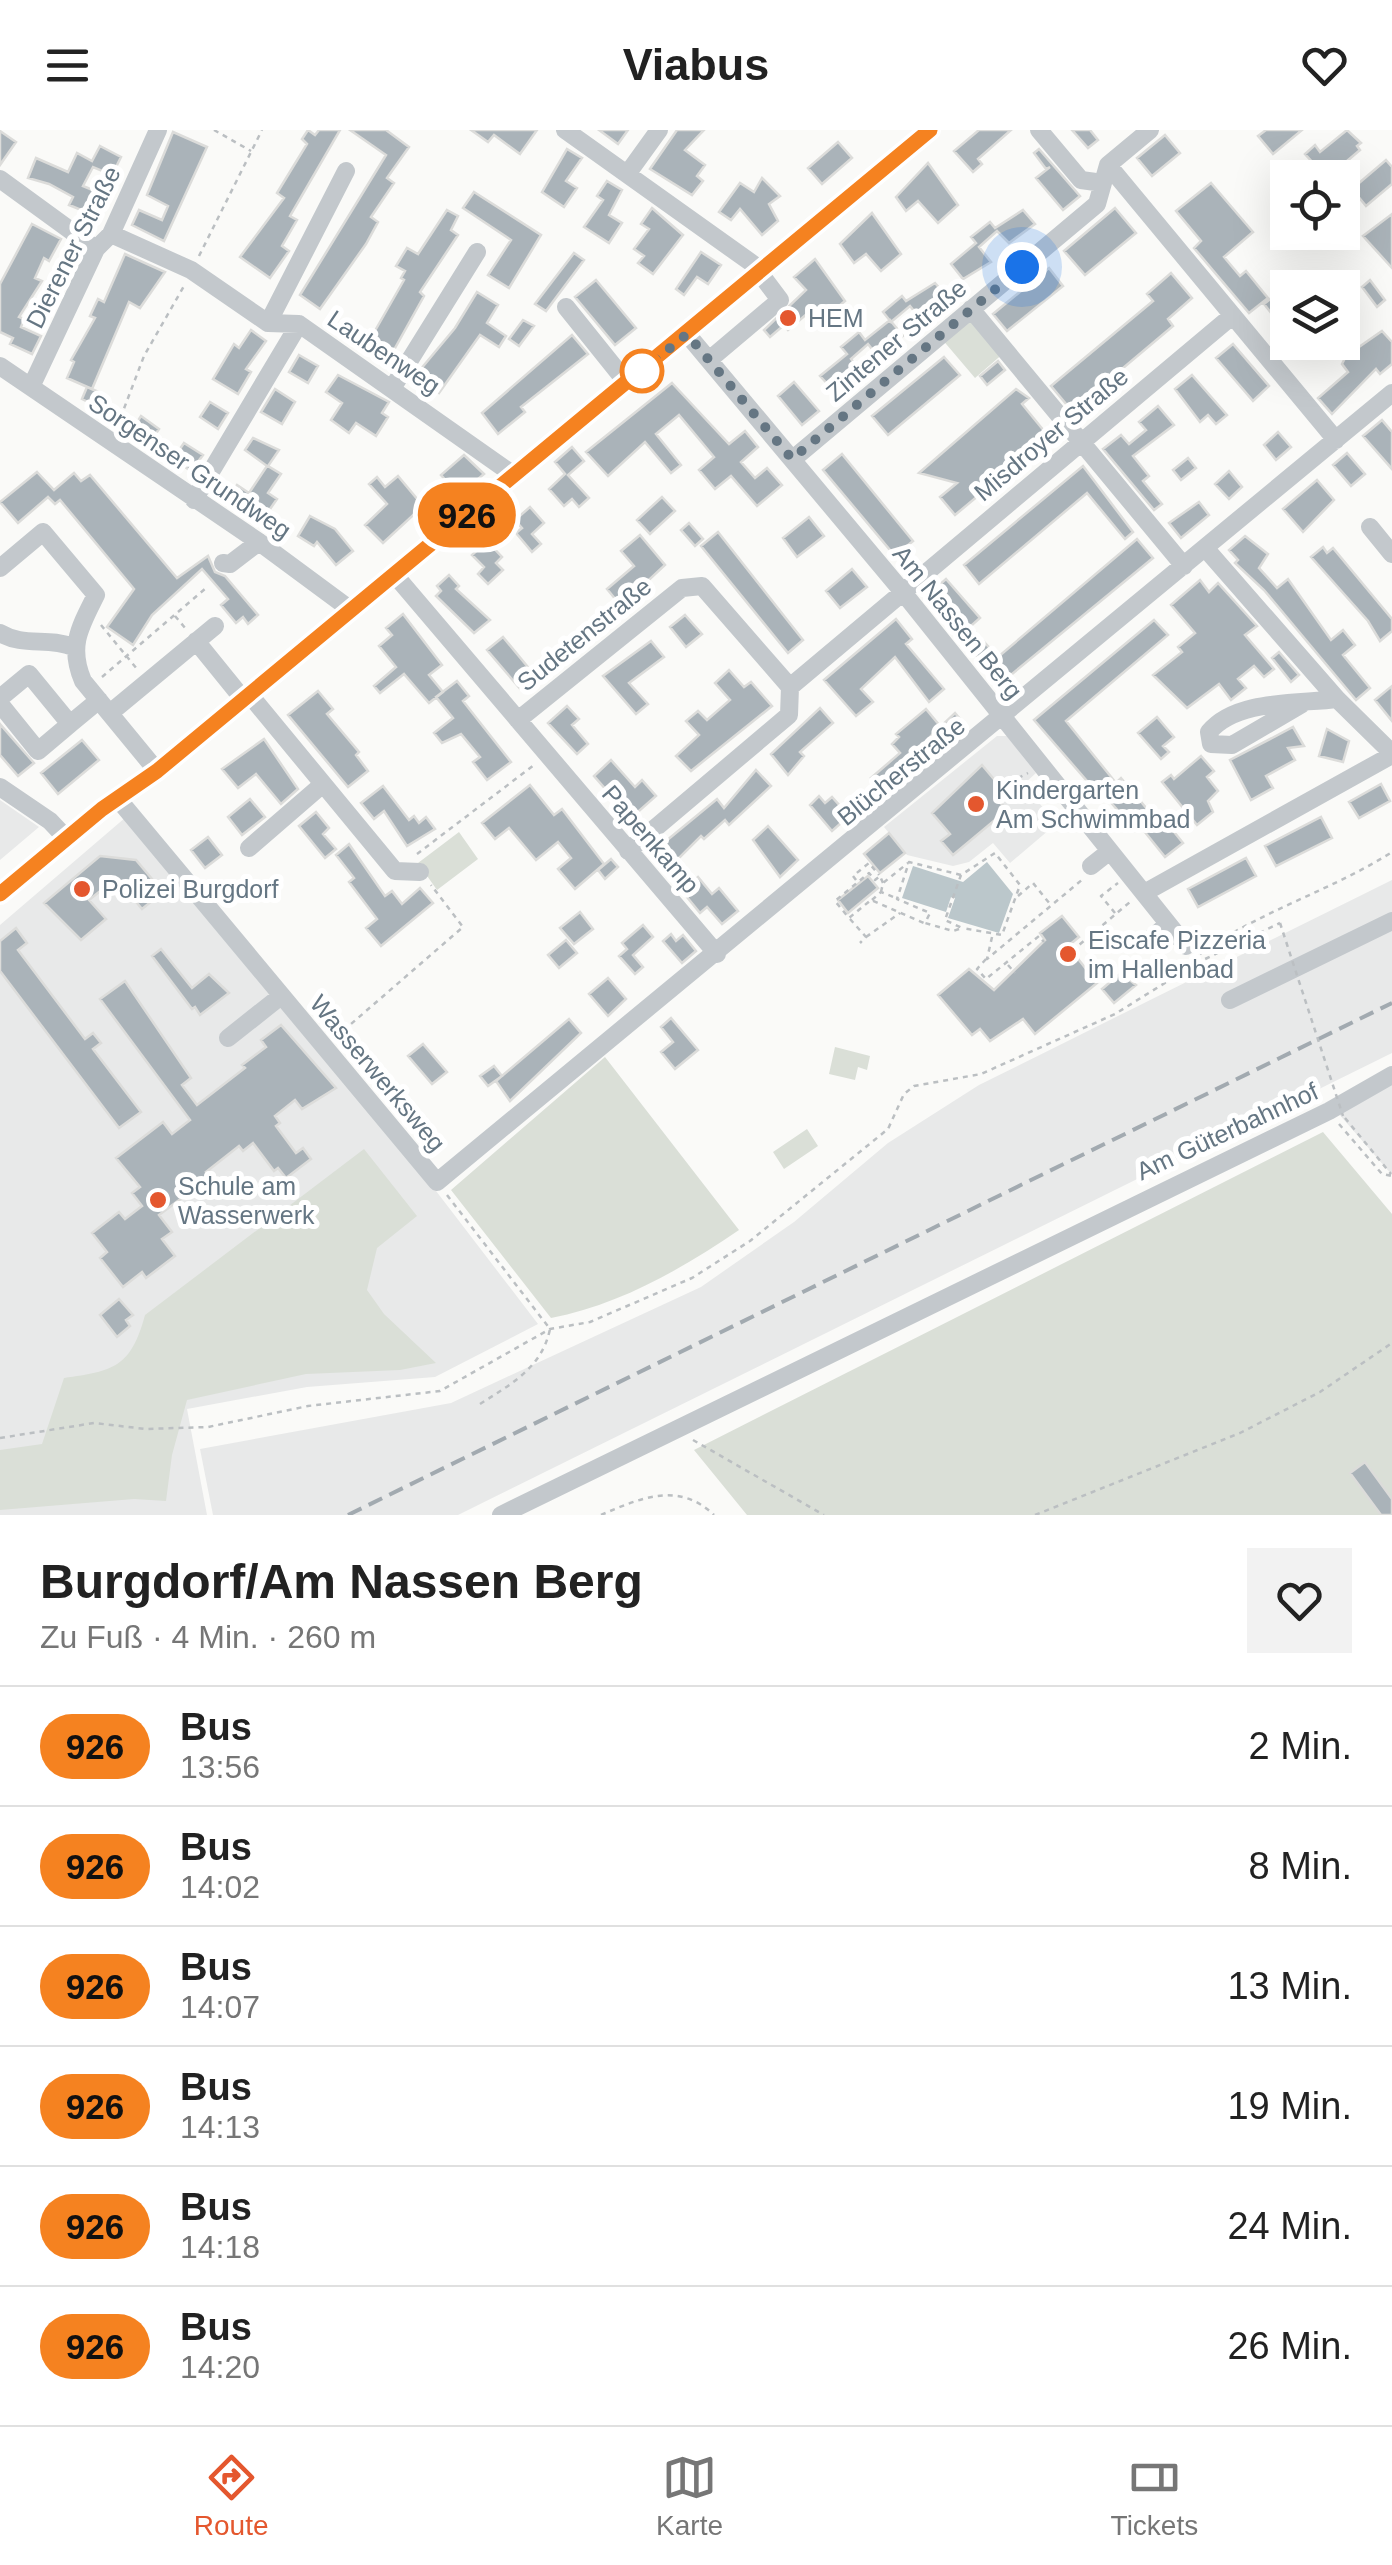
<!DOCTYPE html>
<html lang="de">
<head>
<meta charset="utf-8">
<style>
  :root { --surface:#fff; --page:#f2f2f2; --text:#222; --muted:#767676; --line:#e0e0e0; --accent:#e4572e }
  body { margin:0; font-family:Arial,sans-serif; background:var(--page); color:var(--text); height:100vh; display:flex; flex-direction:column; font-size:38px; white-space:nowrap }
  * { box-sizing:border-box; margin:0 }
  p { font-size:32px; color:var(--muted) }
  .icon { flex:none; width:55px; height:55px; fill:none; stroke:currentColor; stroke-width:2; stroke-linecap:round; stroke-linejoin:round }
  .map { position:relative; height:1385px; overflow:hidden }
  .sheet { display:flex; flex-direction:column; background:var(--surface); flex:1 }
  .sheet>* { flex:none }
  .badge { padding:0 20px; border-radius:32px; font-size:35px; line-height:65px }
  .fabs { position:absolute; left:1270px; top:30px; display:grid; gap:20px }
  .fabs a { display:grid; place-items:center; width:90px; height:90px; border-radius:0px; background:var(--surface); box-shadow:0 10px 40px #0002; font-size:50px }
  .you { position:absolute; width:50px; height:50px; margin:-25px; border:8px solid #fff; border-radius:50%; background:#1a73e8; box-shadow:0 0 0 15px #1a73e833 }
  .map>.badge { position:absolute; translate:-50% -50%; box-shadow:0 0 0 5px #fff }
  .round { display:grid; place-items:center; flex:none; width:105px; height:105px; border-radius:0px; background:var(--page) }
  .overview { display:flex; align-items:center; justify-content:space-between; height:170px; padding:0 40px }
  h1 { font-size:48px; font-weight:700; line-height:75px }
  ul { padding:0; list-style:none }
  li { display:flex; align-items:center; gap:30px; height:120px; padding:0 40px; border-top:2px solid var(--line) }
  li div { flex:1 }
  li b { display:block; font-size:38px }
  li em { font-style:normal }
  li .badge { min-width:110px; font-weight:700; text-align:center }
  header { display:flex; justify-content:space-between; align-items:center; height:130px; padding:0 40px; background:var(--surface); font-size:45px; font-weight:700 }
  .tabs { display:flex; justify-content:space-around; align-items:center; height:140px; border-top:2px solid var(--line); background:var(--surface); font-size:28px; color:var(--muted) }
  .tabs a { display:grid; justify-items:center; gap:5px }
  .tabs .active { color:var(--accent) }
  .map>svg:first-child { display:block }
</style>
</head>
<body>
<header><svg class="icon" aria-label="menu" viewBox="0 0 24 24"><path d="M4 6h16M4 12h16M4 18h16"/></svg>Viabus<svg class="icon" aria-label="heart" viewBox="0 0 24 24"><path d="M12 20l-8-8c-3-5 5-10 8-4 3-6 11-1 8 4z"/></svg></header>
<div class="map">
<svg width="1392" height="1385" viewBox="0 0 1392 1385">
  <rect width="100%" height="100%" fill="#fafaf8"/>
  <path fill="#e8e9e9" d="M997 606H1007L1036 643 1024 654 1056 694 1010 733 993 713 969 732 953 736 907 725 884 697Z
    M0 670 39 697 0 730Z
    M126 687 433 1057 538 1194 435 1247 307 1257 187 1279 207 1385H0V795Z
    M1392 750V923L458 1385H213L200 1319 451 1273 701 1157 794 1092 888 1013 979 955Z
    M1392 953V1045L1338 983Z"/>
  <path fill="#dadfd7" d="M971 182 1005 222 975 248 941 208Z
    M459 702 478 729 437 760 418 733Z
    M835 917 870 926 867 940 858 937 855 950 829 944Z
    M605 927 739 1100C682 1139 619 1175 551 1188L451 1060Z
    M807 999 818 1016 784 1039 773 1022Z
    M1323 1002 1392 1084V1385H747L694 1320Z
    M364 1019 417 1086 377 1118 367 1160 384 1184 436 1233 400 1240 306 1244 187 1270 172 1325 166 1371 134 1369 0 1380V1320L42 1314 64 1248C114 1241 131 1237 145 1185Z"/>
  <path fill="#bbc7cb" d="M987 732 1013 764 999 803 948 788 955 768 951 767 946 782 902 768 913 736 963 752Z"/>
  <path fill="#aab3b9" stroke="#dcdcda" stroke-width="2.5" d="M308 0 315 5 319 0H340L290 86 297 90 282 116 289 121 270 148 240 127 284 68 277 63 307 14 302 9Z
    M350 0H386L409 17 387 48 394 53 371 87 378 92 366 114 320 179 300 165 386 25Z
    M471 0H537L520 24 494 5 488 12Z
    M599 0H628L618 14Z
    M677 0H704L685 20 705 35 697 46 703 51 692 65 650 39Z
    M979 0H1011L978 29 982 34 973 42 954 21Z
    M1072 0H1090L1098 10 1088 18Z
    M1266 0H1302L1273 24 1258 6Z
    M1347 0 1361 13 1357 16 1360 20 1340 37 1349 48H1327L1305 24 1315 15 1320 22Z
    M0 1 16 12 0 35Z
    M173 2 207 17 164 111 132 95 139 80 162 90 168 76 147 65Z
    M1165 5 1180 23 1152 46 1137 28Z
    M838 12 852 28 822 54 808 38Z
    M100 16 121 27 112 45 93 37 83 56 100 63 91 84 69 75 73 67 49 54 28 48 36 28 68 42 77 23 92 31Z
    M567 19 582 28 566 51 577 58 564 77 542 62Z
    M1039 19 1080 66 1063 80 1036 48 1050 37 1046 39 1034 23Z
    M1386 30 1392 37V54L1366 76 1352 59Z
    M928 33 958 75 938 93 918 71 906 81 896 67Z
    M762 48 780 66 769 74 778 91 762 105 740 79 731 90 719 82 740 53 754 62Z
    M607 51 622 60 609 85 622 93 609 113 584 97 603 70 597 66Z
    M1211 53 1253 102 1224 127 1240 146 1246 141 1268 168 1249 183 1194 118 1201 111 1176 81Z
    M474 62 541 105 509 158 488 145 511 110 463 78Z
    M652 78 683 105 653 144 638 133 644 126 634 119 649 99 641 94Z
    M1115 78 1136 103 1085 145 1064 121Z
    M447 80 458 86 451 100 458 105 420 162 424 166 390 227 368 213 404 150 401 148 405 141 396 136 407 118 418 124Z
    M1023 80 1035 94 1009 113 997 101 979 117 991 132 963 149 951 134 976 113 971 107 990 92 995 98Z
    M872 83 901 124 881 141 866 124 854 133 840 114Z
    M1392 84V138L1363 106Z
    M32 94 61 109 49 131 44 128 35 148 42 151 19 187 24 189 21 197 41 206 32 224 10 214 13 208 0 202V154Z
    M701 122 721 135 708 154 697 147 684 165 676 159Z
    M574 123 584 130 546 181 535 174Z
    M125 124 165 142 140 178 129 172 92 259 67 248 74 232 71 230 95 188 90 186 98 169 104 172Z
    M815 129 845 171 825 188 815 177 788 200 784 195 770 207 764 200 806 160 794 147Z
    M1049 138 1063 156 1007 201 993 184Z
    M1171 143 1192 168 1168 189 1173 196 1072 281 1051 256 1153 171 1147 164Z
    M596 150 636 198 615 215 575 167Z
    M1370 150 1385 170 1377 177 1362 157Z
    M935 153 948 168 932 181 930 178 919 187 910 176 891 192 883 182 902 166 906 171Z
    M477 162 498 175 487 193 506 206 499 217 480 205 439 263 415 246 455 198Z
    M1279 162 1288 172V204L1264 174Z
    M523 190 534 196 519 216 509 209Z
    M890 190 903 206 876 224 868 214 851 229 861 242 833 260 820 246 847 224 841 217 859 202 865 210Z
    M251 200 266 211 246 239 251 242 238 264 213 249 234 214 239 218Z
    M1382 201 1392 212V234L1380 244 1376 239 1332 284 1318 268 1348 242 1342 234 1346 226Z
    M572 205 588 224 521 277 525 282 498 304 482 283Z
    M1233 214 1269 256 1253 271 1216 228Z
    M299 225 318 236 308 253 289 242Z
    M944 227 960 245 888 305 872 286Z
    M998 231 1005 240 987 255 980 246Z
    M338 245 389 272 382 283 388 287 376 306 356 293 349 303 331 290 342 273 326 262Z
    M1192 245 1227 285 1216 294 1208 285 1200 292 1175 259Z
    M794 252 819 281 802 295 778 266Z
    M672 253 729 314 745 301 758 317 741 332 755 348 767 338 782 355 757 376 731 346 715 359 699 340 714 327 679 285 656 304 681 335 671 343 645 312 608 346 586 322Z
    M87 257 101 263 96 276 82 269Z
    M275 259 295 272 282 294 261 282Z
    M1016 259 1029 268 1022 274 1049 307 955 385 940 367 957 353 919 343Z
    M210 272 228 283 218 299 200 287Z
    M1158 276 1174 295 1133 326 1149 346 1143 351 1162 374 1154 380 1103 319 1121 305 1129 314 1146 300 1139 292Z
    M141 286 159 299 147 316 130 303Z
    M1382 290 1392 302V339L1363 306Z
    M1278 302 1291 317 1276 330 1264 315Z
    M253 308 279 320 268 336 281 344 268 363 277 369 261 392 236 381 239 377 228 368 237 355 249 363 267 336 245 320Z
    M184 313 203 325 191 341 173 329Z
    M572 317 584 331 568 345 589 368 579 377 572 369 564 376 549 359 565 344 555 332Z
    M1347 323 1365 344 1351 356 1333 335Z
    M842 324 913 411 895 426 823 340Z
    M464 325 484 344 459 365 441 345Z
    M1188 328 1196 338 1181 350 1173 340Z
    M1083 336 1133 402 1125 409 1087 363 979 454 964 435Z
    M1229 341 1242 357 1229 369 1215 354Z
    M37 342 54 360 74 343 81 351 90 345 177 448 208 426 215 442 225 446 258 485 248 494 243 487 236 493 221 475 228 469 202 439 152 485 133 515 107 497 134 459 60 370 55 374 48 367 18 393 0 372Z
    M398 346 423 376 383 413 365 395 387 374 369 354 377 347 385 357Z
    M1317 350 1334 370 1303 402 1283 379Z
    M662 367 675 381 650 404 637 390Z
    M1199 372 1209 385 1181 408 1169 393Z
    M530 377 544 393 532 404 541 414 532 422 516 403 522 398 515 390Z
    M310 386 335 399 353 421 336 435 317 412 314 416 298 406Z
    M809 387 824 406 797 427 783 408Z
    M689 393 703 409 695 416 681 400Z
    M718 402 803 510 788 523 701 416Z
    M640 405 665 435 621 476 607 459 634 436 621 421Z
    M1245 406 1268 424 1259 438 1277 458 1288 449 1331 510 1343 500 1355 515 1343 525 1370 558 1356 570 1264 460 1235 433 1238 430 1229 420Z
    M1137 409 1153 428 1001 553 964 512 975 502 998 527Z
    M487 411 502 427 496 433 503 440 488 454 478 444 484 437 472 425Z
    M1323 417 1327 423 1333 418 1392 489V501L1380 511 1368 491 1311 427Z
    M852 439 867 457 840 478 826 461Z
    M449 445 459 456 456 459 490 490 474 503 436 466 441 461 437 456Z
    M946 449 980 488 963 503 929 464Z
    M1200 450 1209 462 1218 453 1257 496 1245 505 1274 539 1264 547 1254 536 1238 549 1246 558 1231 570 1219 554 1187 578 1153 545 1182 522 1178 517 1195 503 1171 475Z
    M403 484 442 535 429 545 443 562 429 573 404 544 380 563 374 556 396 537 379 516 392 505 386 498Z
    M685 485 702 504 686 517 670 497Z
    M896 489 912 509 906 514 944 559 929 572 895 527 861 559 873 572 856 586 824 550Z
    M1154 490 1168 505 1066 591 1116 653 1121 648 1153 686 1158 682 1183 713 1165 727 1140 696 1135 701 1103 663 1100 666 1034 590Z
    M503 507 537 548 522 561 487 520Z
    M651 511 664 527 629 553 648 574 636 584 603 546Z
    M1279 522 1299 545 1291 552 1272 528Z
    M729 540 744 557 751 552 772 576 691 641 676 626 699 605 686 591 698 581 707 590 730 570 715 553Z
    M457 551 469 566 463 571 511 632 487 650 473 632 480 627 461 604 442 613 434 603 453 588 436 567Z
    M1392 556V591L1375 570Z
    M318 561 333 579 327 584 359 622 356 625 368 641 348 657 288 585Z
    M567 576 579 589 572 595 588 614 577 624 548 593Z
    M820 578 833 593 800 622 804 626 788 645 771 624Z
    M926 579 940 596 899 641 904 648 884 664 871 648 900 623 892 614 899 607 896 604Z
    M955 583 966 596 950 611 938 599Z
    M1157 587 1174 607 1163 616 1169 622 1161 629 1138 603Z
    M0 594 34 633 18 646 0 625Z
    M1293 597 1304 616 1288 618 1295 630 1266 646 1273 658 1251 670 1230 630Z
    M1327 599 1349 611 1343 632 1319 626Z
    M264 609 298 659 281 674 256 644 238 658 222 639Z
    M82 610 99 630 58 664 41 643Z
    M1201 626 1214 641 1207 647 1218 661 1208 671 1213 682 1197 695 1162 652 1171 645 1174 649Z
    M611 630 635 657 642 650 656 666 631 688 594 646Z
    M982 635 1003 660 995 667 1007 680 953 725 941 711 950 704 932 683Z
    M756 640 771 656 729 695 725 690 704 709 701 706 669 738 654 721 717 669 724 678Z
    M1381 654 1390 671 1359 688 1349 672Z
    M530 655 554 685 562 679 604 734 575 759 558 739 571 728 558 712 536 730 509 698 495 709 482 693Z
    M383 656 409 690 414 686 419 693 426 687 435 699 407 716 384 681 374 689 361 673Z
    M819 666 825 673 832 667 849 686 832 701 810 675Z
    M250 669 265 687 242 705 228 687Z
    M316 682 329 698 323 704 336 719 325 728 299 696Z
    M1321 687 1332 708 1276 736 1265 716Z
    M768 696 798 730 780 747 753 710Z
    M889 703 905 723 880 743 864 724Z
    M208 707 222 725 205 738 191 720Z
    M349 714 385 766 392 761 402 774 420 758 433 773 381 816 366 798 377 789 349 752 354 748 336 725Z
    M100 726 136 730 163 762 142 779 123 756 109 754 89 770 106 789 81 810 44 773Z
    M1246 728 1256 746 1198 777 1188 759Z
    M611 729 618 737 605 749 598 740Z
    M868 746 878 758 848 783 838 770Z
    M698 747 712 764 719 758 738 781 722 794 707 777 700 783 682 761Z
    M580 782 593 799 574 814 560 798Z
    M1062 786 1079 807 1068 816 1097 853 1035 904 1023 889 990 911 980 899 972 905 938 865 969 839 994 860 1045 810 1040 803Z
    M643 795 653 807 633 825 643 837 635 844 619 826 627 819 622 813Z
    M16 798 27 813 18 820 85 909 93 903 101 913 93 919 141 982 119 998 0 841V811Z
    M671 804 676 811 683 805 696 821 682 833 663 811Z
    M566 810 577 823 559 838 548 825Z
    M161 819 192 858 209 844 229 863 200 885 195 877 192 879 152 826Z
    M1121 843 1136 855 1114 873 1102 859Z
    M608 848 626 869 608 886 589 864Z
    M125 851 191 948 182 955 197 975 245 938 242 935 266 917 261 910 281 895 336 958 302 979 295 970 275 986 280 993 276 996 296 1023 303 1018 311 1029 286 1048 278 1038 274 1041 253 1013 243 1021 239 1016 206 1042 210 1047 159 1085 172 1102 162 1109 175 1126 146 1148 142 1142 123 1157 100 1128 107 1122 92 1103 119 1082 125 1089 142 1076 132 1063 140 1057 116 1028 163 992 172 1004 190 990 100 869Z
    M671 888 698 920 675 939 661 922 673 912 661 897Z
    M569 889 581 903 510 971 496 951Z
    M423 914 447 942 432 954 408 926Z
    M494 936 502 946 488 956 480 946Z
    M119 1169 133 1185 126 1190 130 1196 117 1207 100 1185Z
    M1365 1332 1392 1369V1385H1381L1350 1343Z"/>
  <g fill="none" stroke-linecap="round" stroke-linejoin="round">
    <path stroke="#bbbfc2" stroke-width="2.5" stroke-dasharray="5 5" stroke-linecap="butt" d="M214 0 251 21
      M199 126 262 0
      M117 297 144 226 184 156
      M175 486 186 499
      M101 495 137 539
      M102 547 206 458
      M1000 657 1028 643
      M417 724 534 635
      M961 745 909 732 897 769 930 783 925 793 953 801 962 798 945 790 961 745 995 723 1020 755 1002 805 962 798
      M856 750 853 746 869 733 879 745
      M883 753 880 746 875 750 869 743 835 771 849 788 871 770 924 793
      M881 762 883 753 908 733
      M1018 766 1033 753 1050 774
      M872 770 881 762 896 768
      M1115 783 1101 766 1118 753
      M850 789 866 807 860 813
      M866 807 900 783
      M992 807 987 829 1083 749
      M1072 821 1130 772
      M1200 824C1259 781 1331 761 1392 722
      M986 829 977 839 986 849 1039 806 1044 812
      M1196 829 1201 831 1280 793
      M1008 835 1015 843
      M336 907 463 797 431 755
      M1345 988 1391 1044
      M1339 994 1382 1044 1392 1046
      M447 1065 550 1199C542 1238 511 1254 480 1274
      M0 1308 94 1293 146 1299 208 1297 308 1276 440 1261 550 1199 590 1192 692 1148 750 1111 888 999 904 964 914 956 981 944 1115 884 1168 851 1190 832
      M693 1310 824 1385
      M601 1385C640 1368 679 1351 714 1385
      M1035 1385 1240 1303 1320 1262 1392 1213"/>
    <path stroke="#c3c8cc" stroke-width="18" d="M565 0 753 134 780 170 709 230
      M1039 0 1081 50 1103 53
      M1108 35 1336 310
      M628 43 659 0
      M0 49 96 119
      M111 104 191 140 268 193 299 194 515 346
      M566 177 627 253
      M971 179 1184 436
      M268 193 346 41
      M687 204 902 461 1186 816
      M0 236 259 412 351 480
      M31 257 96 119 111 104 158 0
      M393 257 477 122
      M793 329 1097 74 1108 35 1150 0
      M194 370 299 194
      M1370 397 1392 424
      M1206 419 1337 569 1392 623
      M223 433 230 434 259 412
      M0 438 43 402 96 465C80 497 68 516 83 551L157 641
      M394 444 717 824
      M0 503C23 517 48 507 73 517
      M196 511 243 569
      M249 564 395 741 420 742
      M0 568 29 544 70 594 38 621 0 574
      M1302 574 1232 615 1211 614 1209 602C1236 569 1299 574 1337 569
      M110 583 215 496
      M518 590 682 458 702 456 790 557
      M70 594 99 570
      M0 657 50 691 67 709
      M118 669 437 1052 1392 263
      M249 718 323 654
      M628 721 789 585 790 557 1232 186
      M1091 736 1110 721
      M1144 763 1392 625
      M0 764 102 679 157 641 930 0
      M1145 814 1168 794
      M1230 870 1392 791
      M228 908 281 866
      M501 1385 1329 981 1392 945"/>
    <path stroke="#a2aab0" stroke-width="4" stroke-dasharray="15 8" stroke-linecap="butt" d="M348 1385 1392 873"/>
    <path stroke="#bbbfc2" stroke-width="2.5" stroke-dasharray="5 5" stroke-linecap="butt" d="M1280 793 1343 986"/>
  </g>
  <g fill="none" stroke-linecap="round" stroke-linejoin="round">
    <defs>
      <path id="line" d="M0 764 102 679 157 641 930 0"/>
    </defs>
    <use href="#line" stroke="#fff" stroke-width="22"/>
    <use href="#line" stroke="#f58220" stroke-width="15"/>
    <path stroke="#657683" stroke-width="10" stroke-dasharray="0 18" d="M642 241 687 204 792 329 1022 137"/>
  </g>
  <g fill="#e4572e" stroke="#fff" stroke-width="4">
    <circle cx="788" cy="188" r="10"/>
    <circle cx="976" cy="674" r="10"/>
    <circle cx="82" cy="759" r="10"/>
    <circle cx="1068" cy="824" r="10"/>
    <circle cx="158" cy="1070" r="10"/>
  </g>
  <circle fill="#fff" stroke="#f58220" stroke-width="5" cx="642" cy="241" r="20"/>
  <g text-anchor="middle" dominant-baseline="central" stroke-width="10" stroke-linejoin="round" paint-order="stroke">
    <g font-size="25" fill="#657683" stroke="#fff">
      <text transform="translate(73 117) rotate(-63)">Dierener Straße</text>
      <text transform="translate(896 210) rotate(-40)">Zintener Straße</text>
      <text transform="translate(384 222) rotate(34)">Laubenweg</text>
      <text transform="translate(1051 304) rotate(-40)">Misdroyer Straße</text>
      <text transform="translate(190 336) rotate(34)">Sorgenser Grundweg</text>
      <text transform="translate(958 492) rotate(51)">Am Nassen Berg</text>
      <text transform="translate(584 504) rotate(-39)">Sudetenstraße</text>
      <text transform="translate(901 641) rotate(-39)">Blücherstraße</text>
      <text transform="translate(651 709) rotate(49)">Papenkamp</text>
      <text transform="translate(378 943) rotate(50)">Wasserwerksweg</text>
      <text transform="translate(1227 1001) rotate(-25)">Am Güterbahnhof</text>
    </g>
    <g font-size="25" fill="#657683" stroke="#fff" text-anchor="start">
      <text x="808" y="188">HEM</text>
      <text x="996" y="660">Kindergarten<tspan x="996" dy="29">Am Schwimmbad</tspan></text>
      <text x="102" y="759">Polizei Burgdorf</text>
      <text x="1088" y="810">Eiscafe Pizzeria<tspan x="1088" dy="29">im Hallenbad</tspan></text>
      <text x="178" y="1056">Schule am<tspan x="178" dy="29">Wasserwerk</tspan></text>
    </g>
  </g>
</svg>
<div class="fabs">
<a><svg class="icon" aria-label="locate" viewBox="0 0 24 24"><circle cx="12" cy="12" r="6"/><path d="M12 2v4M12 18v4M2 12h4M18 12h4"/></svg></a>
<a><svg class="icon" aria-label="layers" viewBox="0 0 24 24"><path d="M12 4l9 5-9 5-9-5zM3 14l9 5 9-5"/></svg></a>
</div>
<div class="you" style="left:1022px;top:137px"></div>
<b class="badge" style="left:467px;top:385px;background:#f58220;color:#111">926</b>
</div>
<section class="sheet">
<div class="overview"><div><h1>Burgdorf/Am Nassen Berg</h1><p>Zu Fuß · 4 Min. · 260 m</p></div><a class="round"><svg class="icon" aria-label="heart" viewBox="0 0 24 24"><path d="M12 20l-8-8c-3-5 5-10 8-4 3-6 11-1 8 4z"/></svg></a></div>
<ul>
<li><span class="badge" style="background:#f58220;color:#111">926</span><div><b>Bus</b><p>13:56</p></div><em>2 Min.</em></li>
<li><span class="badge" style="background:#f58220;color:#111">926</span><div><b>Bus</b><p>14:02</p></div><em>8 Min.</em></li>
<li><span class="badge" style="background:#f58220;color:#111">926</span><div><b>Bus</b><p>14:07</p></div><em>13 Min.</em></li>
<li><span class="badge" style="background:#f58220;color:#111">926</span><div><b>Bus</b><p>14:13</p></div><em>19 Min.</em></li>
<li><span class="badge" style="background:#f58220;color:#111">926</span><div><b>Bus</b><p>14:18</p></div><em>24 Min.</em></li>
<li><span class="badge" style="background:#f58220;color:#111">926</span><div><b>Bus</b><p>14:20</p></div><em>26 Min.</em></li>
</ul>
</section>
<nav class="tabs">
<a class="active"><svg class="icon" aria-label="directions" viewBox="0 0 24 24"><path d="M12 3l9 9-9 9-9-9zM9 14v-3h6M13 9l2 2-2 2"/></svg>Route</a>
<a><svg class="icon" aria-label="map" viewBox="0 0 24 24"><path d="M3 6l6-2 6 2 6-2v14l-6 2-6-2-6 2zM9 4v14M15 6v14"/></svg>Karte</a>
<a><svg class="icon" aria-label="tickets" viewBox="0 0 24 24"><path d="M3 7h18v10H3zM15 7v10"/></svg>Tickets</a>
</nav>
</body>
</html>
